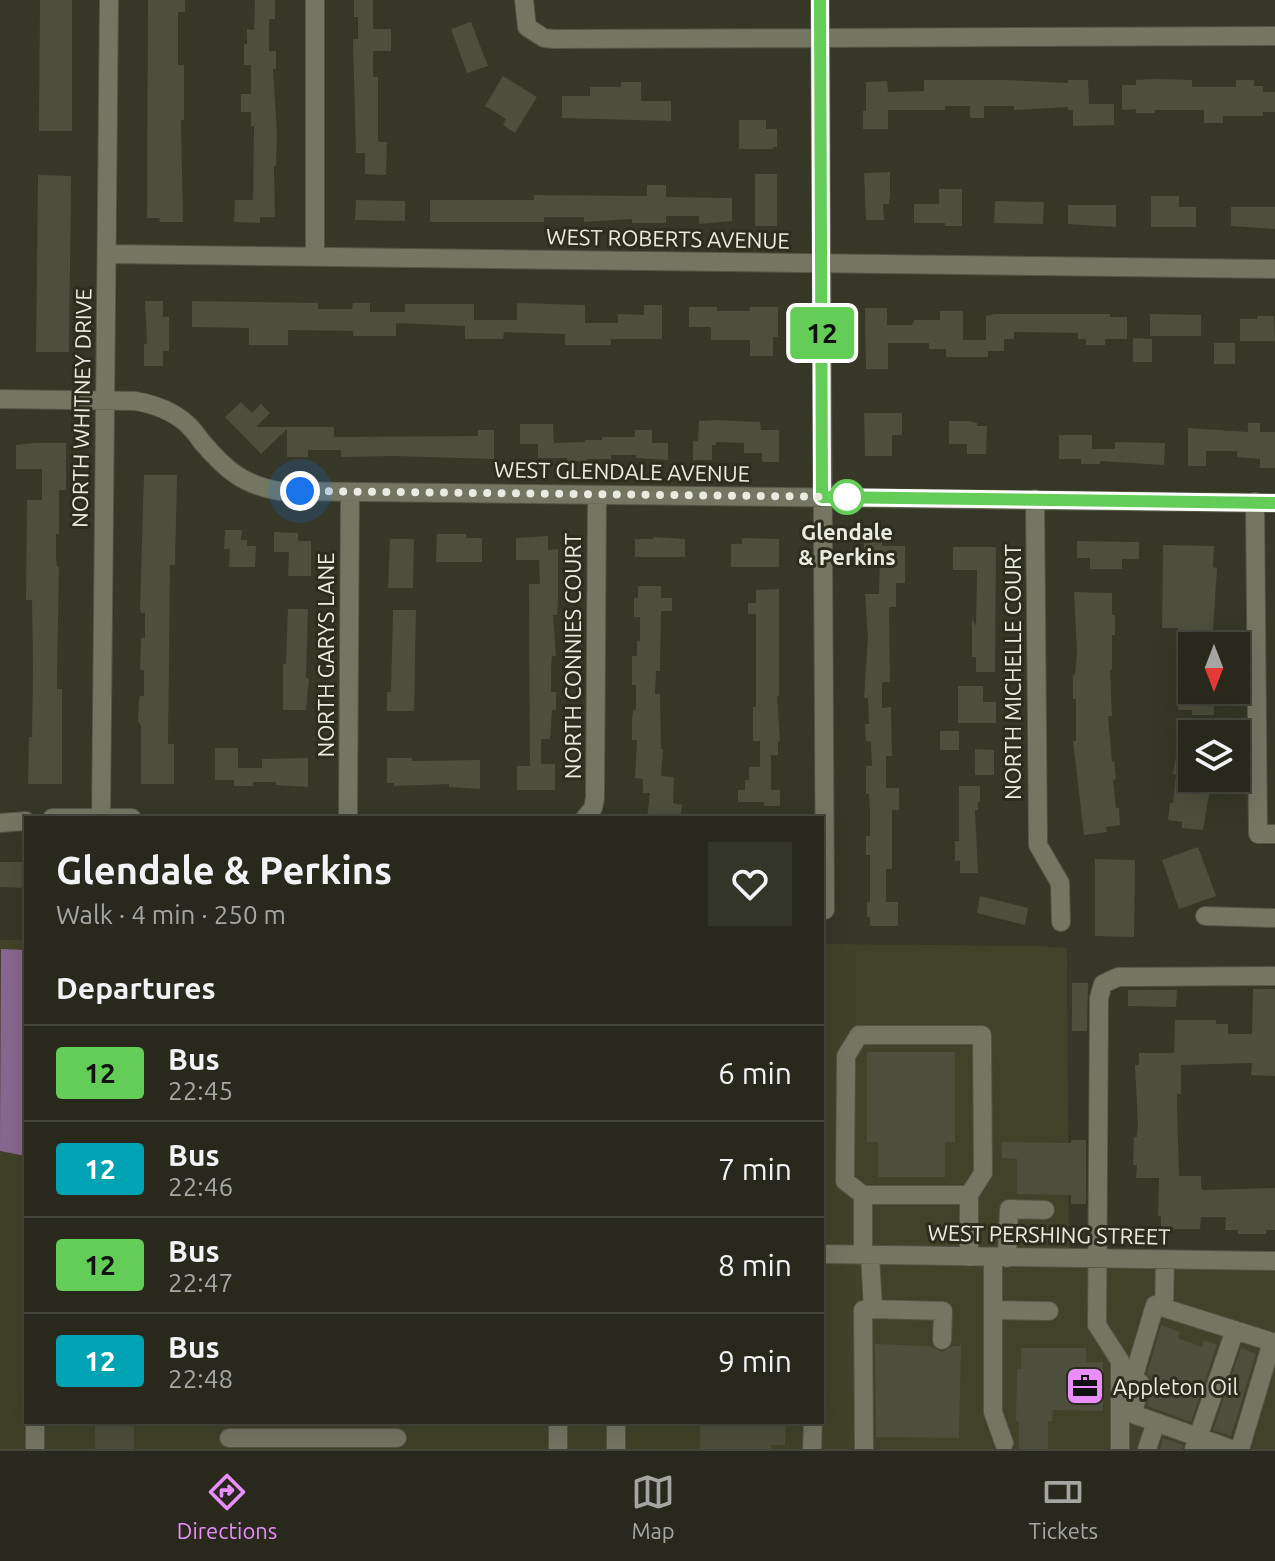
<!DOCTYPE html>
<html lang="en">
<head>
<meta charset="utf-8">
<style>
  :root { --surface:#28291c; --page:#343529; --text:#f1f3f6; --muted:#a5a6a3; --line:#44453b; --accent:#ea8dfd }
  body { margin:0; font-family:Ubuntu,sans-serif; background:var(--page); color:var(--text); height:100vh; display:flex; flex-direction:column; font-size:30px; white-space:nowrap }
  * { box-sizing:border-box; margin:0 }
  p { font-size:26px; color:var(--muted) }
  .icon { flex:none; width:44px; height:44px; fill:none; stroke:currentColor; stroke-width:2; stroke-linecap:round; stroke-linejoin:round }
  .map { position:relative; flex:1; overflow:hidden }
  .panel { position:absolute; left:24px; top:816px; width:800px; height:608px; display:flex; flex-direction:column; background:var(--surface); border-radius:0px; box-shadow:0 8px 32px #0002,0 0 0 2px var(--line) }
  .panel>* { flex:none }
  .badge { padding:0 16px; border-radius:6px; font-size:28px; line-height:52px }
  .needle { width:52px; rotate:180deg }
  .tools { position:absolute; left:1178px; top:632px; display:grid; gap:16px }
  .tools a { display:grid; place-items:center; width:72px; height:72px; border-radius:0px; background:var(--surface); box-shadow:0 8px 32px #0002,0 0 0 2px var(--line); font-size:40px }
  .you { position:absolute; width:40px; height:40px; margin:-20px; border:6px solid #fff; border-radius:50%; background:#1a73e8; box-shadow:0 0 0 12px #1a73e833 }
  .map>.badge { position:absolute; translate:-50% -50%; box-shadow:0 0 0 4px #fff }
  h2 { padding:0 32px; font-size:30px; line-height:72px }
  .round { display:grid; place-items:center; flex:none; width:84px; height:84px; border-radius:0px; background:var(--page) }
  .overview { display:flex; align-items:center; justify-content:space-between; height:136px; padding:0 32px }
  h1 { font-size:38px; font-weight:700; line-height:60px }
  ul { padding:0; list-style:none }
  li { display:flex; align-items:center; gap:24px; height:96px; padding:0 32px; border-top:2px solid var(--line) }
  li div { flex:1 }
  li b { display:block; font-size:30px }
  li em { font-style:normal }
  li .badge { min-width:88px; font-weight:700; text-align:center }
  .tabs { display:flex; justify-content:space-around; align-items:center; height:112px; border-top:2px solid var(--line); background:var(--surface); font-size:22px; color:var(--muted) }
  .tabs a { display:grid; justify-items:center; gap:4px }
  .tabs .current { color:var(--accent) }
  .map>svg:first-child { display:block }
</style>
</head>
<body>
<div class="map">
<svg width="1275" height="1449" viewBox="0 0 1275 1449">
  <rect width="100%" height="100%" fill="#363726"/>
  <path fill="#414229" d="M0 940H26V1422H822V944L1038 946 1067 948 1069 1258 1275 1261V1449H0Z"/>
  <path fill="#88688f" d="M1 949 26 950V1156L0 1151Z"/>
  <path fill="#4d4e3b" d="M40 0H72V131H39Z
    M148 0H185V12H178V65H184V120H181L183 222H160L159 218H147Z
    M255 0H275V19H269V51H276V69H273L277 134 276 166H274L275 217H260V223L234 222 235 200H253L254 126H251V112H241V94H251V65H244V44H247V29L254 30Z
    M354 0H373V29H391V51H373V77H378V142H387L386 175 365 174V153H356L353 39H358V17H354Z
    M471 22 488 66 467 73 451 29Z
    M503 76 537 97 515 133 503 125 506 119 485 106Z
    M1155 79 1192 80V87H1236V80H1254V86H1263V92H1275V112H1263V116H1223V123H1204V110H1155V113H1136V109L1122 110V85H1136V80Z
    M924 80H1007L1068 83V80H1088L1089 104H1114V125L1073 126V110H1068V107L1014 110V106H984V118H970V106H945V110H888V129H863V111H866V82L887 81 888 92 924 91Z
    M621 82H641V101H671V121L562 118V96H590V87H621Z
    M739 120H766V129H777V147H773V149H739Z
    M890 172V195L889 204H883L884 220H866L864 173Z
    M755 174H777V226H755Z
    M38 175 71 176 69 352H36Z
    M647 185H666V197L732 198V221L699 224V216H666V223H632V219L584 222V217H544V222H430V200H534V195L647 196Z
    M939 189H962V226H945V223H914V204H939Z
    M1151 196H1179V207H1196V227H1151Z
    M356 200 405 201V221L355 220Z
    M995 201 1044 202 1043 224 994 223Z
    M1068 205H1116V227L1068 224Z
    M1231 207H1275V229L1231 226Z
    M145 301H163V317H169V351H163V366H144V344H147Z
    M192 301 318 303V309H352L353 303H370V312H405V304H474V320H517V303L585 305V323H618V314L644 315V305H662V339H611V345H565V334L504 332 503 339H465V326L396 323V336H353V331L288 330V345H249V328L192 327Z
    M689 307H717V311H750V307H778V337H773V356H750V340H711V327H689Z
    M865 308H887V325H912L914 320H940V311H963V340H986V316L995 314H1110V317H1127V339H1105V345H1086V339H1078V333L1014 332V339H1004V351H988V357H946V349H929V343H888V369H866Z
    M1150 314 1201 315V336H1150Z
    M1257 316H1274L1275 341H1240V319H1257Z
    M1133 338 1152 339V362H1133Z
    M1214 343H1235V364H1214Z
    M241 402 252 413 261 404 270 413 256 427H334V437L478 436V430H494V459L395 456 341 457V450H308V457H287V429L261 454 225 417Z
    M864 413H902V435H892V456H865Z
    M715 420 760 422 761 430H779V462H762V453H744V443L716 442V445H712V460H693V441H698L699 421Z
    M949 421H969L977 423V426H987L986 454H967V444H949Z
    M1248 423H1260V432H1275V468H1260V459L1237 457V451H1206V466H1188V428L1248 432Z
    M520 424H553L554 443 585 442V440H602V437H635V430H652V443H668V460L636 458V455H611V459H587V461H567V458H538V444H520Z
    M1059 435H1092V449H1115V442L1165 443 1164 465 1100 461V464H1081V459H1059Z
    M34 443H66V490H59V534H56V559L57 567H59L57 680V689H62V784H28L29 737H32L33 668 32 600H26L27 500H42V469H16V445Z
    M144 475H177L175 565H170L168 744H174V784H141V726L138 721 139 700 140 696H144V670H140L141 638H145V613H141L140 608Z
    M225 530H242L241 540H247V546H256L255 567H229L230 549H224Z
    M274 532 298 533V541H311V576H288L289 552H274Z
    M437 534H466V538H482V562H436Z
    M548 536V550L558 549V600L557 615H553L556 656H552L551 667V692H556V710H552L550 739H541V764H555V790H517V766H530L529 584H540L539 560H516V538Z
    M653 537 685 539V557H635V539H653Z
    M742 538 779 539V567H731V544H742Z
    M390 539H414L413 588H388Z
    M864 539H882V546H905V583H896V607H889L890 682H882V708L891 707 892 756H886V788H899V810H892V869H886V902H898V926H870V917H867V902H870V855H866V836H870V810L869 794H866V766H872L871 742 866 741 865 724H869L868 698H864L868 638 865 594H879L880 558H864Z
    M1077 541 1139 542V559H1122V569H1090V558H1077Z
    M1163 545 1214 546 1213 567 1217 568 1212 646H1192V690H1214V715H1192V710H1178L1181 664H1178V628H1162Z
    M953 547H996L995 672H976V657H972V619L976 626 977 570H953Z
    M638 586H661V598H672V611H661L660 664V671H656L655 694H660L661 749H663L661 776 674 777 673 803 682 805 680 818H647L650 793H643V779L635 778 637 740H632V720L633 710H636V685H632V656H637V641H640V617H634V598H638Z
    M779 589V696H777L780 741H778V755H771V790H780V806H764V802H738V790H745V780H749V767H760V741H753V707H756V614H748V603H756V590Z
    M1074 592 1112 593V615H1115V635H1112V670H1110L1112 716H1108L1112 762 1114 761 1116 779 1113 780 1116 808H1119L1120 825 1106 827 1107 832 1084 835 1073 741H1076V699H1073V675H1075L1077 652Z
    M288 609H308L306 678H309L306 710H283V664H286Z
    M393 610H416L414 711H387V692H391Z
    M958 686H983V702H996V723H958Z
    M940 731H959V750H940Z
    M1180 733 1192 735V778H1209V783H1211L1203 830 1182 828V822L1168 820 1170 803H1173L1176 775 1173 774Z
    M215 748H238V768H262V759L308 758V787L276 785V782H253V786H234V780H215Z
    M975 749 994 750V775H975Z
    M387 758H412V761L480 760V789L449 787V784L394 786V783H387Z
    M959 786H980V802H978V810H975L978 873H960V861H955V841H959Z
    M1198 847 1216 896 1179 909 1162 860Z
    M1095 859 1135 860 1134 937 1095 936Z
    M0 862H26V888L0 887Z
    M980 896 1028 908 1025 925 977 913Z
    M1072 983H1088L1087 1031H1072Z
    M1253 989H1275V1076L1251 1075 1252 1063 1181 1065V1094H1177V1106L1179 1176H1201V1188L1204 1190 1275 1188V1230H1266V1234H1238V1230H1225L1226 1217H1201L1200 1229H1161V1216H1158L1159 1178H1136L1137 1165H1133L1134 1137H1137L1138 1125 1135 1065H1139V1053H1174L1175 1020H1216V1024H1228V1034H1252Z
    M1128 990H1177L1176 1007 1128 1006Z
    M867 1052H955V1142H945V1177H878V1142H867Z
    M1071 1140H1086V1204H1071V1195L1017 1194V1159L1002 1158V1142L1071 1143Z
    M1161 1325 1180 1332 1178 1338 1202 1347 1204 1340 1217 1345 1191 1422 1147 1406 1153 1380 1147 1374Z
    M875 1344 931 1346 942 1352 952 1346H961L959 1438 876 1437Z
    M1021 1348H1086V1362H1103V1411L1053 1410 1052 1421H1048V1449H1019V1421H1016L1017 1369H1021Z
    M1241 1348 1256 1354 1231 1436 1213 1430Z
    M95 1422H134V1449H95Z
    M700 1422H786L785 1445H771V1449H700Z
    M1163 1438 1183 1445 1182 1449H1160Z"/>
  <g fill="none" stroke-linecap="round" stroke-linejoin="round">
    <defs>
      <path id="minor" d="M524 0 527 27 544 38 554 39 1275 36
        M820 0 825 910
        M108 254 1275 269
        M315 257V0
        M0 399 135 401C153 404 172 411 186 423 192 428 197 435 202 442 225 469 243 485 279 491L1275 503
        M1035 499 1038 845 1060 883 1061 922
        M1255 502 1258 834H1275
        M52 818H132
        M101 818 109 0
        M348 818 350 492
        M585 818 593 808 595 798 597 495
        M0 823 26 821
        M1205 916 1275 918
        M863 1195 845 1181 846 1056 859 1035H982L983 1173 969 1195
        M822 1254 1275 1261
        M863 1255V1195H969V1257
        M993 1257V1412L1004 1443
        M1007 1258 1009 1209 1045 1210
        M1164 1308 1165 1260
        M873 1309 943 1311 942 1340
        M995 1310 1049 1311
        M35 1422V1449
        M229 1438H397
        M558 1449V1422
        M616 1449V1422
        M812 1449 813 1422
        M864 1449 863 1310 873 1309 870 1255
        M1120 1449V1361L1097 1325 1099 998 1103 984 1118 977 1275 976
        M1147 1449 1156 1422
        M1194 1449 1235 1330
        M1231 1449 1133 1414 1140 1383 1133 1379 1155 1305 1272 1342 1240 1449"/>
    </defs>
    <use href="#minor" stroke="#535445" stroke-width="20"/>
    <use href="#minor" stroke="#747662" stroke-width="18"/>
  </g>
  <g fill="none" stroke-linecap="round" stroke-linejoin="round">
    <defs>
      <path id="line" d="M820 0 822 497 1275 503"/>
    </defs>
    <use href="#line" stroke="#fff" stroke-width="18"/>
    <use href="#line" stroke="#63cd58" stroke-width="12"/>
    <path stroke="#eaebe0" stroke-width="8" stroke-dasharray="0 14.4" d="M300 491 852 497H847"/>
  </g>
  <defs>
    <symbol id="office-square" viewBox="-11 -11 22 22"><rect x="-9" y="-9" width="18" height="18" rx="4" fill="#ea8dfd" stroke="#2c2d1c"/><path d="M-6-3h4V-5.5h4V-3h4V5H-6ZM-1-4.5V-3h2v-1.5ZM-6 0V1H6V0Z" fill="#111"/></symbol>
  </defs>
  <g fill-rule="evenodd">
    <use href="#office-square" x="1063" y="1364" width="44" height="44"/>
  </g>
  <circle fill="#fff" stroke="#63cd58" stroke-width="4" cx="847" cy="497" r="16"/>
  <g text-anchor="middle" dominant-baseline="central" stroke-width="6" stroke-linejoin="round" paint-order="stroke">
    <g font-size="22" fill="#eaebe0" stroke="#2c2d1c">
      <text transform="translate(668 238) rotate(1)">WEST ROBERTS AVENUE</text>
      <text transform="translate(81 408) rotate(-89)">NORTH WHITNEY DRIVE</text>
      <text transform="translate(622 471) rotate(1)">WEST GLENDALE AVENUE</text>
      <text transform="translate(325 655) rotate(-90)">NORTH GARYS LANE</text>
      <text transform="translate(572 656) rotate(-90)">NORTH CONNIES COURT</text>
      <text transform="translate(1012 672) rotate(-90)">NORTH MICHELLE COURT</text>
      <text transform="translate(1049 1234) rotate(1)">WEST PERSHING STREET</text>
    </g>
    <g font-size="22" font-weight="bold" fill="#eaebe0" stroke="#2c2d1c">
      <text x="847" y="531">Glendale<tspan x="847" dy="25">&amp; Perkins</tspan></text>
    </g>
    <g font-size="22" fill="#eaebe0" stroke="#2c2d1c" text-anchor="start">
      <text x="1113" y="1386">Appleton Oil</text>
    </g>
  </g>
</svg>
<div class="tools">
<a><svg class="needle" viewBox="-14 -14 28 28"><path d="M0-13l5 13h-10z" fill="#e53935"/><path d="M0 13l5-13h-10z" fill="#a5a6a3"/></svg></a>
<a><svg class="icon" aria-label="layers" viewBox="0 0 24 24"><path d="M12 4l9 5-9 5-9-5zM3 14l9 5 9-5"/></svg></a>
</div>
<div class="you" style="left:300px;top:491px"></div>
<b class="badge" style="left:822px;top:333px;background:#63cd58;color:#111">12</b>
<section class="panel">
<div class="overview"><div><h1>Glendale &amp; Perkins</h1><p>Walk · 4 min · 250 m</p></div><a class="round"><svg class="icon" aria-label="heart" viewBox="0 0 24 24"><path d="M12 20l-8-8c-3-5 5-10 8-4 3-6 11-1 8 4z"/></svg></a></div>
<h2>Departures</h2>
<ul>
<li><span class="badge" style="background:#63cd58;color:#111">12</span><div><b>Bus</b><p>22:45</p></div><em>6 min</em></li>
<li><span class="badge" style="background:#00a3b4;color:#fff">12</span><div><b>Bus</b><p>22:46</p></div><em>7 min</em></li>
<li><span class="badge" style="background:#63cd58;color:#111">12</span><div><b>Bus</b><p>22:47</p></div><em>8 min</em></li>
<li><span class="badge" style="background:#00a3b4;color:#fff">12</span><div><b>Bus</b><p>22:48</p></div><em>9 min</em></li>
</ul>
</section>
</div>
<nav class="tabs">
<a class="current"><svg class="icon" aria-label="directions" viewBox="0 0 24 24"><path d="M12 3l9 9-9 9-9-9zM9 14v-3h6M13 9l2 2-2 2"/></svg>Directions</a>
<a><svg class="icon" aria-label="map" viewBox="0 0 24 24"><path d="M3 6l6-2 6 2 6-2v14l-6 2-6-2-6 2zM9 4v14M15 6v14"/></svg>Map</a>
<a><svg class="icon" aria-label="tickets" viewBox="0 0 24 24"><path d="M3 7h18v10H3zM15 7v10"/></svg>Tickets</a>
</nav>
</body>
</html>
